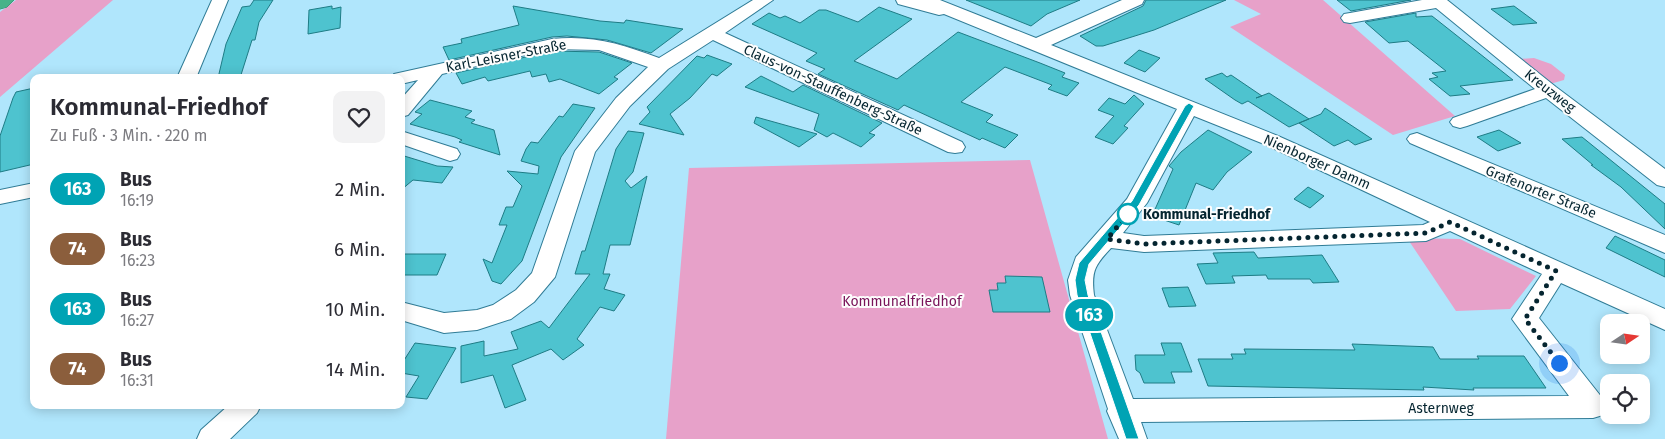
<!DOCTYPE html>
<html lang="de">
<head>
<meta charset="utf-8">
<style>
  :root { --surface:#fff; --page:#f2f2f3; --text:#2b2b33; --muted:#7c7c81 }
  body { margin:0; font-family:"Fira Sans",sans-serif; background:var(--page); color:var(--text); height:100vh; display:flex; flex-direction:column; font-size:19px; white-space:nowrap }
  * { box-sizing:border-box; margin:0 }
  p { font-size:16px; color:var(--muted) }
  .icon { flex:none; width:28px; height:28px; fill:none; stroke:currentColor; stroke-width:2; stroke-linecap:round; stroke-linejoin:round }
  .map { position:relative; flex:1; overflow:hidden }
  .details { position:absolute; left:30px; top:74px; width:375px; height:335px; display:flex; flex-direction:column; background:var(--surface); border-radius:10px; box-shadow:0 2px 12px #0003 }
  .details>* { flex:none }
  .badge { padding:0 10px; border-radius:16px; font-size:18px; line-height:32px }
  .needle { width:32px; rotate:77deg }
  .buttons { position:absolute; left:1600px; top:314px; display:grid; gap:10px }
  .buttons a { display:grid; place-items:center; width:50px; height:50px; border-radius:10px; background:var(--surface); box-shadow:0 2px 12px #0003; font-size:25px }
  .you { position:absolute; width:25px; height:25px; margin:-12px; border:4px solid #fff; border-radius:50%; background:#1a73e8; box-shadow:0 0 0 8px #1a73e833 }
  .map>.badge { position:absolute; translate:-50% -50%; box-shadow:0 0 0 2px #fff }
  .round { display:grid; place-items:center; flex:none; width:52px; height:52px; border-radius:10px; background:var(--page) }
  .overview { display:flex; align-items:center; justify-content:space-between; height:85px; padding:0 20px }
  h1 { font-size:24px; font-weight:600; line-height:38px }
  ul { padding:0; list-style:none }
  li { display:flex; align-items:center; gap:15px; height:60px; padding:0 20px }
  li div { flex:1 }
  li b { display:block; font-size:19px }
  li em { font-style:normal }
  li .badge { min-width:55px; font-weight:700; text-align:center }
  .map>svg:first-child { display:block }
</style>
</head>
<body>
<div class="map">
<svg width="1665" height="439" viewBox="0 0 1665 439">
  <rect width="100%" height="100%" fill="#b0e6fc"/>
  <path fill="#e7a1c9" d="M16 0H113L0 97V12Z
    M1234 0H1323L1455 116 1393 135 1230 27 1261 14Z
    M1534 58 1551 64 1565 75 1564 80 1550 84 1518 59Z
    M1030 160 1108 439H666L689 168Z
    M1407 238 1460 239 1536 276 1510 309 1456 311Z"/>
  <path fill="#4ec3cf" stroke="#1e7c85" d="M254 0H273L259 22 255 40H252L240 78H218L226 44 242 7 250 6Z
    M966 0H1080L1047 14 1031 26Z
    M1146 0H1226L1154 30 1103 46H1096L1080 36 1143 6Z
    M1337 0H1411L1351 11Z
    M332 6V9L341 7 340 28 308 34 309 10Z
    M513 6 600 21 624 23 626 20 683 29 651 53 607 40 567 36 552 37 449 60 443 47 462 43 461 39 519 25Z
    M1514 6 1537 23 1513 25 1491 9Z
    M879 7 912 19 854 61 897 79 958 32 1040 63 1065 73 1062 77 1079 83 1067 96 1048 89 1052 85 1005 67 961 102 993 115 986 122 1018 135 1005 148 982 138 980 140 904 105 898 110 818 74 825 69 806 61 817 53 752 24 769 13 780 18 785 16 800 23 819 10H826L858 22Z
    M1416 13V17L1432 16 1513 80 1460 86 1470 94 1450 96 1429 79 1438 77 1432 73 1446 71 1408 41 1389 43 1365 22Z
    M1139 50 1160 58 1145 72 1124 63Z
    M552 51 599 52 632 63 614 77 618 79 599 94 560 79 549 82 546 74 532 77 530 71 488 81 485 77 462 84 456 73Z
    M707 55 732 64 717 76 712 74 690 98 670 114 684 135 639 124 650 112 647 107 697 56 704 58Z
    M1222 73 1227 77 1231 75 1262 96 1256 98 1269 93 1309 119 1289 127 1248 101 1242 104 1235 100 1205 79Z
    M761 76 793 92 803 85 882 123 869 133 875 135 861 147 833 133 827 137 814 130 819 114 745 87Z
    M34 88V164L0 172V136L13 98 16 92Z
    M1134 95 1144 104 1124 126 1128 128 1113 144 1095 137 1114 116 1098 110 1109 98 1125 104Z
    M430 100 472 111 465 117 475 120 471 123 494 130 500 155 459 142 462 140 455 137 410 124 422 114 415 112Z
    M573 104 595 108 561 157 522 261 501 284 492 281 483 259 492 263 507 225H499L506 207H513L522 186 507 171 538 174 539 166 521 161 526 149 531 142 538 143 559 116 563 117Z
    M1325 108 1372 139 1355 145 1348 140 1334 146 1299 123 1321 114Z
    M756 117 817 134 799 147 754 123Z
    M1208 130 1252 152 1227 172 1213 190 1196 183 1179 225 1152 216 1173 169 1169 166 1181 152Z
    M1499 130 1521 143 1498 151 1477 137Z
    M628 131 644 133 633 172 625 181 631 188 647 176 630 245H610L603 274H610L604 289 625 295 614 311 600 307 577 339 584 345 563 360 551 349 512 365 526 400 505 408 493 375 461 383V346L484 341V356L518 349 511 332 541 321 549 328 590 274H575L582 251H585L616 149Z
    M1582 137 1665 204V229L1621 187 1591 165H1593L1562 139Z
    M401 155 437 166 453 167 442 183 413 180 401 190Z
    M1308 187 1324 196 1310 208 1294 199Z
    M1615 236 1665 260V277L1606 248Z
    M1254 252 1258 258 1322 255 1339 282 1313 283 1310 279H1268L1266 275 1232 276 1235 283 1206 284 1197 264 1218 263 1213 253Z
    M401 254H446L437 275H401Z
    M1005 276 1042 277 1050 312H993L989 290H998L997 283H1006Z
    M1188 287 1196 306 1169 307 1162 288Z
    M415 343 456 348 427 399 406 397 419 376 401 373V365Z
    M1161 343H1181L1192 372H1171L1175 383H1144L1140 373 1136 370 1135 355H1165Z
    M1352 344 1433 347 1440 359H1479L1477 356H1524L1546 388H1473L1474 390 1423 387 1424 390 1208 386 1198 359H1233L1231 354H1246L1244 349 1355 350Z"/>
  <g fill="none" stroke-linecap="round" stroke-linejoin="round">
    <defs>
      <path id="minor" d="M212 0H228L196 78H177Z
        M753 0H773L725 33 962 142 965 147 962 152 955 153 948 152 713 40 668 69 630 106 595 152 555 277 534 302 511 319 477 330 444 333 401 320V302L444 313 477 310 493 305 516 290 532 273 575 151 616 98 648 67 599 50 552 49 442 74 408 115 401 117V99L418 80 401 84V78H392L394 74 552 39C593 35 621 44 659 58Z
        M896 0H940L1036 38 1122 0H1144L1142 4 1051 45 1278 136 1665 309V330L1561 283 1539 318 1603 399 1607 407 1603 415 1593 418 1141 422 1147 439H1119L1107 411 1108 409 1070 295 1068 280 1076 257 1127 199 1177 109 944 14 939 15 898 4ZM1194 116 1264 144 1430 222 1423 225 1144 236 1123 233 1147 203ZM1450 231 1542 274 1512 319 1569 396 1133 399 1094 295C1091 271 1095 265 1111 248L1144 252 1426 241Z
        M1422 0H1447L1556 87 1665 169V187L1657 185 1546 98 1467 126 1460 128 1453 126 1450 122 1453 118 1535 89 1436 8 1350 23 1344 22 1341 18 1344 14 1350 13Z
        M401 131 457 149 460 154 457 159 450 161 401 144Z
        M1417 133 1665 235V253L1410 143 1407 139 1410 135Z
        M34 183V197L0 204V190Z
        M229 405H261L257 413 230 439H197L201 430Z"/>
      <path id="highway" d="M0 0H14L7 7 0 9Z"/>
    </defs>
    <use href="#minor" stroke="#307c96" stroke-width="2"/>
    <use href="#highway" stroke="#30816a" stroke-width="1"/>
    <use href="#minor" fill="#fff" fill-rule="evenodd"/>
    <use href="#highway" fill="#47b389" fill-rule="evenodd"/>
  </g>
  <path fill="#00a3b4" stroke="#fff" d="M1189 103 1194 106 1139 205 1089 264 1085 280 1088 295 1139 439H1126L1077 295 1075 280 1079 263 1132 201 1185 106Z"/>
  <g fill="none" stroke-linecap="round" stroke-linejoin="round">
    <path stroke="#052530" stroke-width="5" stroke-dasharray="0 9" d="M1128 214 1107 239 1144 244 1426 233 1450 222 1556 271 1525 319 1559 363"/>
  </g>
  <circle fill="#fff" stroke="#00a3b4" stroke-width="2.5" cx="1128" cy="214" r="10"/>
  <g text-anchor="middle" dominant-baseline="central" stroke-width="4" stroke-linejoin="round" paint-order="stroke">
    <g font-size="14" fill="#052530" stroke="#fdfdfd">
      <text transform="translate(506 56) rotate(-11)">Karl-Leisner-Straße</text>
      <text transform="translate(833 90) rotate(25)">Claus-von-Stauffenberg-Straße</text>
      <text transform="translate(1550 91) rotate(38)">Kreuzweg</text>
      <text transform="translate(1317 162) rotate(24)">Nienborger Damm</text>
      <text transform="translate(1541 192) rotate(22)">Grafenorter Straße</text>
      <text x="1441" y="408">Asternweg</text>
    </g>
    <g font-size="14" font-weight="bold" fill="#052530" stroke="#fdfdfd" text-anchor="start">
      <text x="1143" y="214">Kommunal-Friedhof</text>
    </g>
    <g font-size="14" fill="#791359" stroke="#fdfdfd">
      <text x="902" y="301">Kommunalfriedhof</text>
    </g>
  </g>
</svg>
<div class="buttons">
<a><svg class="needle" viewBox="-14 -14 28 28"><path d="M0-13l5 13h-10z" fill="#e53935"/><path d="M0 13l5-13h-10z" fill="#7c7c81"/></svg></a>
<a><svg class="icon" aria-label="locate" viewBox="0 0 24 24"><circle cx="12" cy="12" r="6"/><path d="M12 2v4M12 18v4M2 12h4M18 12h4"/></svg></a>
</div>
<div class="you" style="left:1559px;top:363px"></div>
<b class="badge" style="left:1089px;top:315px;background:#00a3b4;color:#fff">163</b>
<section class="details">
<div class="overview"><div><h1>Kommunal-Friedhof</h1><p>Zu Fuß · 3 Min. · 220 m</p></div><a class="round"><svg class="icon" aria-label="heart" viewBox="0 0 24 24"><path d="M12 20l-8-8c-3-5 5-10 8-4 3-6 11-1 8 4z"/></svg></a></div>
<ul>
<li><span class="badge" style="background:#00a3b4;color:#fff">163</span><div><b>Bus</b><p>16:19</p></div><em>2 Min.</em></li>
<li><span class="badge" style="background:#8b5e3c;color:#fff">74</span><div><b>Bus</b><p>16:23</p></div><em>6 Min.</em></li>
<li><span class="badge" style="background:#00a3b4;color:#fff">163</span><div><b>Bus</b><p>16:27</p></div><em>10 Min.</em></li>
<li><span class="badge" style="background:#8b5e3c;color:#fff">74</span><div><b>Bus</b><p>16:31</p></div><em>14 Min.</em></li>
</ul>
</section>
</div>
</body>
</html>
